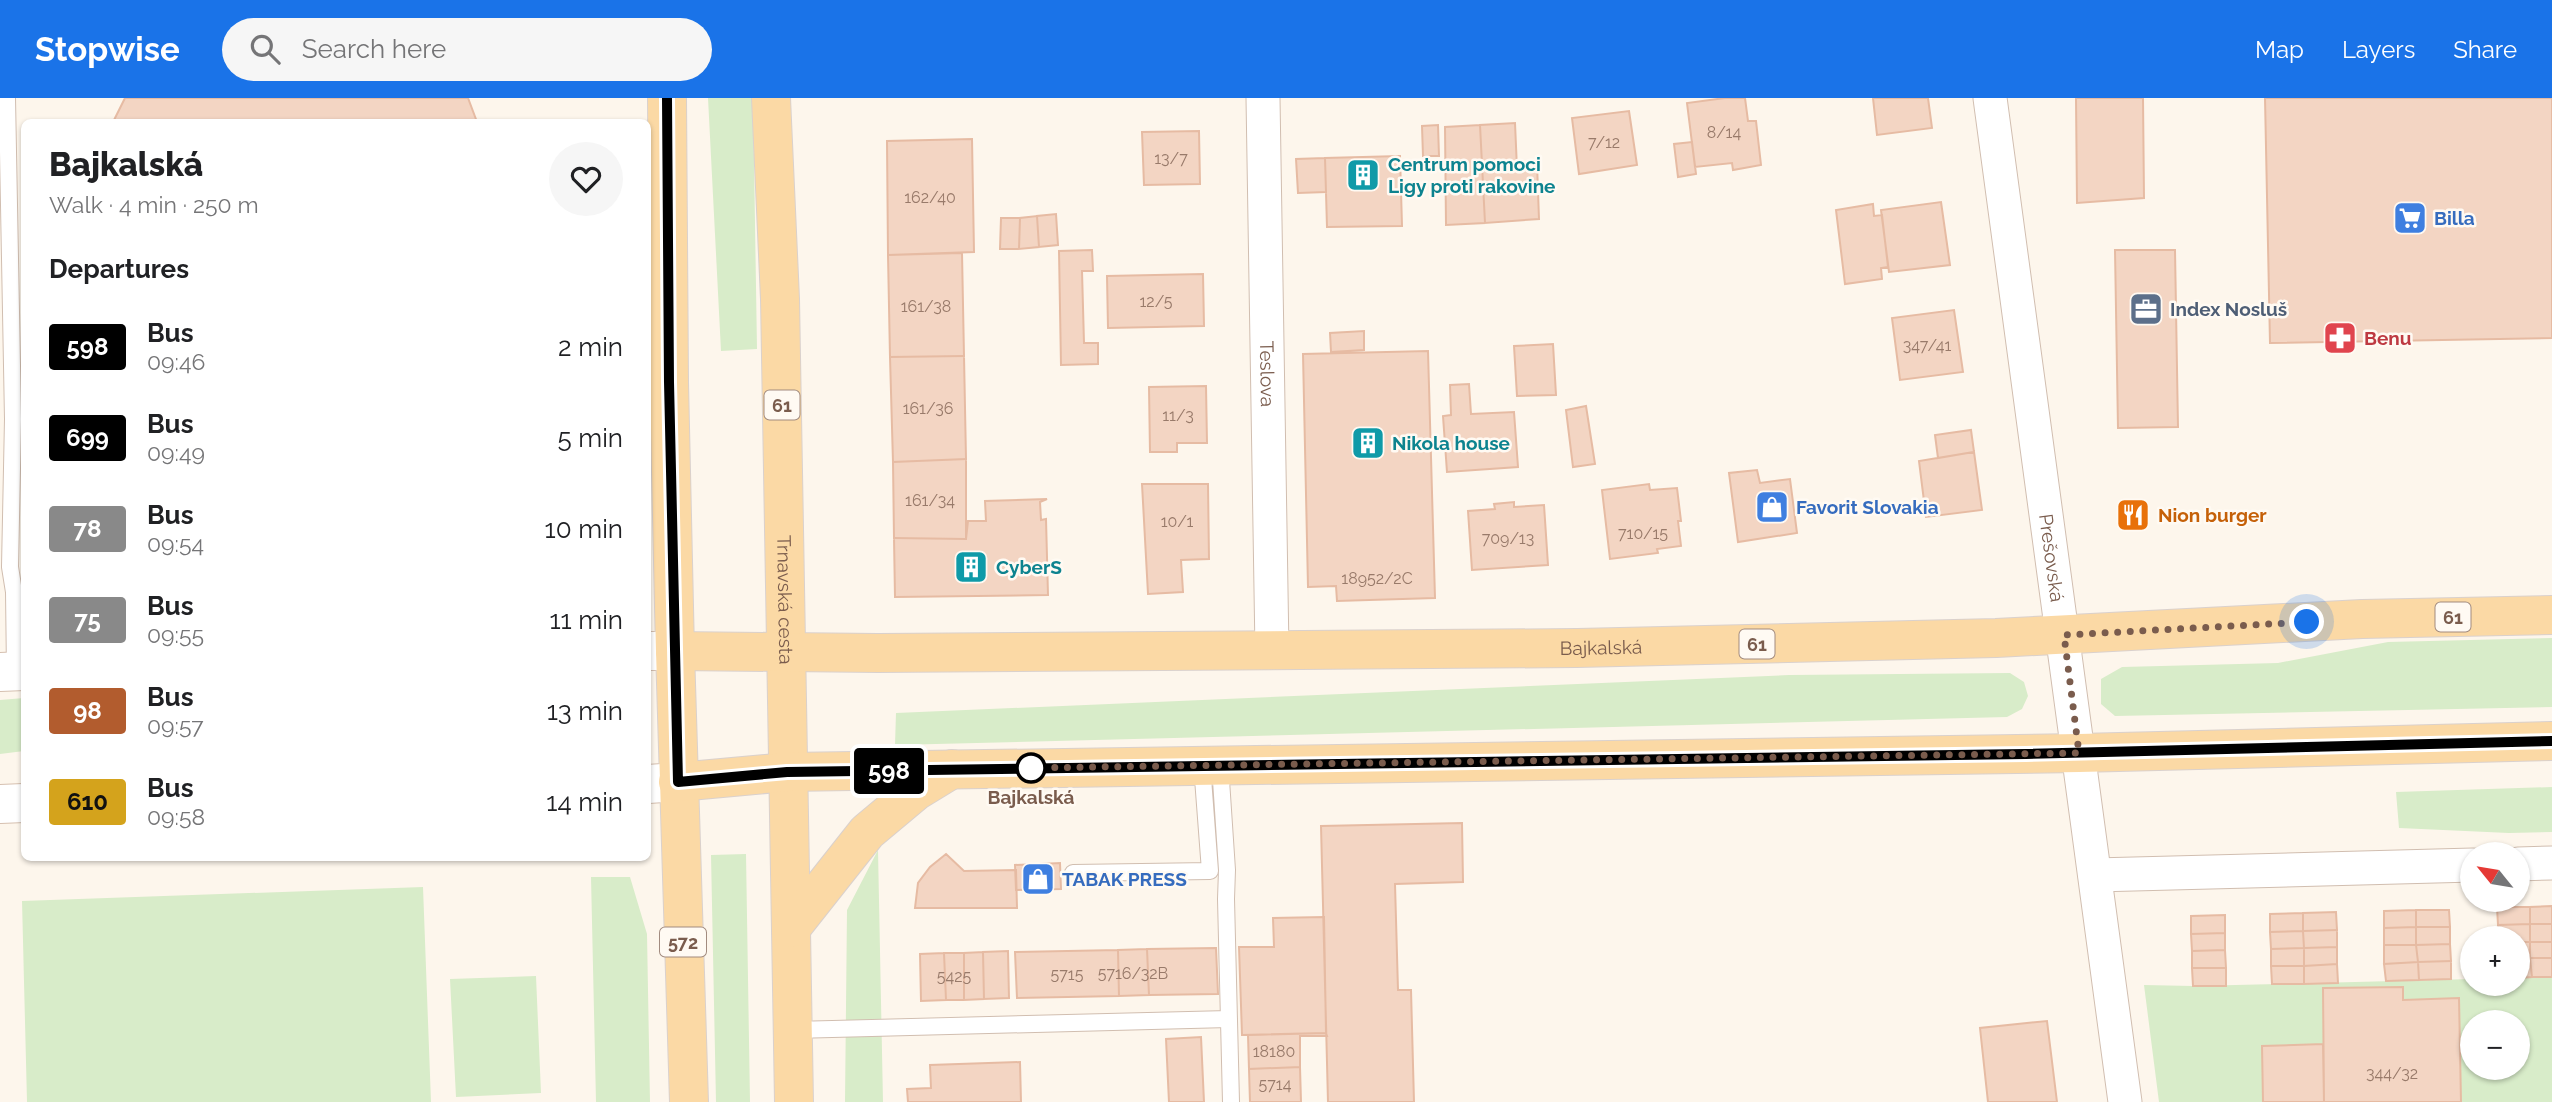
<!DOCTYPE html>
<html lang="en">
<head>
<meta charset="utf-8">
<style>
  :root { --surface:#fff; --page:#f6f6f6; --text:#202124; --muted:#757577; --accent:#1a73e8 }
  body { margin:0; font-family:Raleway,sans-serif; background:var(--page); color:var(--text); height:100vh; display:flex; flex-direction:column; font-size:26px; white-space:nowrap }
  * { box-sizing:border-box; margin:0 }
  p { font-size:23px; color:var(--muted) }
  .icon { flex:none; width:38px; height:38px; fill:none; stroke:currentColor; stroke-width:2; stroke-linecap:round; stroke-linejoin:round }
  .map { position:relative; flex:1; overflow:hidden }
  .drawer { position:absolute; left:21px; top:21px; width:630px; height:742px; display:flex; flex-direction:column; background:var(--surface); border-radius:10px; box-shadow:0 2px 5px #0004 }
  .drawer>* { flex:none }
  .badge { padding:0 14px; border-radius:5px; font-size:24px; line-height:46px }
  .needle { width:46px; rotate:300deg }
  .controls { position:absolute; left:2460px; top:744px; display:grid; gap:14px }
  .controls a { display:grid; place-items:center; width:70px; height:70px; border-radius:50%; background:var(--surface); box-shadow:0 2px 5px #0004; font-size:35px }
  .you { position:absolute; width:35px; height:35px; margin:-18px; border:5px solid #fff; border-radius:50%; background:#1a73e8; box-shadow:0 0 0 10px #1a73e833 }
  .map>.badge { position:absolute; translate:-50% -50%; box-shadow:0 0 0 4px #fff }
  h2 { padding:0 28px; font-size:26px; line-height:63px }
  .round { display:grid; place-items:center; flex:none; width:74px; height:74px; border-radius:37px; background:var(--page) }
  .head { display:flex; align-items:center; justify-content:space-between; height:119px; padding:0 28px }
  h1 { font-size:33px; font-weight:800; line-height:52px }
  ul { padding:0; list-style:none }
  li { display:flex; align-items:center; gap:21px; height:91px; padding:0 28px }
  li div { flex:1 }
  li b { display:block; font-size:26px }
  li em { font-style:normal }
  li .badge { min-width:77px; font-weight:700; text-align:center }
  header { display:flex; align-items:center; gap:42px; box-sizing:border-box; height:98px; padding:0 35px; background:var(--accent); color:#fff }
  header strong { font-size:33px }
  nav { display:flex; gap:38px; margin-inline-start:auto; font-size:24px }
  .search { width:490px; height:63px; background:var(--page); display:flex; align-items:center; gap:18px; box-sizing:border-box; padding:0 24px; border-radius:38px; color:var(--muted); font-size:26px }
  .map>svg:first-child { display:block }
</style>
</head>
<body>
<header>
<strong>Stopwise</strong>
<div class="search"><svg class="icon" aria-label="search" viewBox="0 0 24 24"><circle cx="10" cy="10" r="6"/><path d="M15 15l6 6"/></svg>Search here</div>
<nav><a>Map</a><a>Layers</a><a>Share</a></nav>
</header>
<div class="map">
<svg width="2552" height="1004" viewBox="0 0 2552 1004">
  <rect width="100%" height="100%" fill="#fdf6ec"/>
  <path fill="#d8ecc9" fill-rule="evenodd" d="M708 0H753L757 251 721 253Z
    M2552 540V609L2115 618 2101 606V581L2122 569 2278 565 2388 544Z
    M2010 575 2024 584 2028 598 2022 611 2007 619 895 647 896 615 1789 577Z
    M24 600V653L0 656V602Z
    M2552 689V734L2509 735 2399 730 2396 694Z
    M878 752 883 1004H845L847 812Z
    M746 756 750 1004H716L711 757Z
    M591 779H630L647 836 650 1004H596Z
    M423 789 431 1004H27L22 803Z
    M536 878 541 995 456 999 450 881Z
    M2552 879V1004H2159L2144 887 2193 888 2473 881V886H2518V880ZM2473 924H2518V970H2473Z"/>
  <path fill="#f3d5c3" stroke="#e6bba3" stroke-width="2" d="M125 0H468L477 24H113Z
    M1725 0H1745L1748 23H1756L1761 67 1733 72 1732 65 1695 69 1687 5Z
    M1873 0H1928L1932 30 1877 37Z
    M2076 0H2143L2144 100 2077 105Z
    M2265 0H2552V240L2270 245Z
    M1629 13 1637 67 1579 76 1572 20Z
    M1515 25 1517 71 1534 69 1537 65 1539 121 1485 125 1480 27Z
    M1438 27 1439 58H1423L1422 28Z
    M1480 27 1485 125 1446 127 1445 29Z
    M1199 33 1200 86 1144 87 1142 34Z
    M972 41 974 154 888 157 887 43Z
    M1692 44 1696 76 1678 79 1674 46Z
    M1400 58 1402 128 1327 129 1325 60Z
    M1325 60 1326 94 1298 95 1296 61Z
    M1941 104 1950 167 1889 174 1881 112Z
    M1873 106 1874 118 1882 117 1888 169 1881 170 1882 181 1845 186 1836 112Z
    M1056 116 1058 147 1039 149 1037 118Z
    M1037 118 1039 149 1019 151 1020 120Z
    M1001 120H1020L1019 151H1000Z
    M1092 152 1093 173H1082L1084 245H1098V266L1061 267 1059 153Z
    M2115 152H2175L2178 329 2118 330Z
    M962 155 964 258 890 259 888 157Z
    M1203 176 1204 228 1108 230 1107 178Z
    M1954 212 1963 274 1900 282 1892 220Z
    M1364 233V252L1331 254 1330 235Z
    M1553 246 1556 297 1517 298 1514 248Z
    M1428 253 1435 500 1337 503 1336 488 1308 489 1303 256Z
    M964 258 966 361 893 364 890 259Z
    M1469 286 1471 316 1514 314 1518 369 1447 374 1443 318 1451 317 1450 287Z
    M1206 288 1207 345H1177V354H1150L1149 289Z
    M1586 308 1595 366 1573 369 1566 312Z
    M1971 332 1974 354 1938 360 1935 337Z
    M1974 354 1982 412 1926 419 1919 363Z
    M966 361V441L894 440 893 364Z
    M1757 372 1760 385 1790 381 1797 435 1738 444 1729 375Z
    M1142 386H1208L1209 461 1181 462 1183 494 1148 496Z
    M1649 386 1650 392 1677 390 1681 423H1678L1681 448 1657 451 1658 455 1610 461 1602 392Z
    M1047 401 1040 404 1041 422 1046 421 1048 497 895 499 894 440 966 441 968 423H986L985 403Z
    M1514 404V409L1544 407 1548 467 1472 472 1468 413 1495 411 1494 406Z
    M1462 725 1463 784 1395 786 1398 892H1411L1414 1004H1328L1321 728Z
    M946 756 964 773 1016 772 1017 810H915L918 785 930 769Z
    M1060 765 1061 791 1016 792 1015 767Z
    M2552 808V826H2530V809Z
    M2497 809H2530V826L2498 827Z
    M2416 812H2449L2450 829H2416Z
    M2416 812V829L2384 830V813Z
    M2336 814 2337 832 2303 833V815Z
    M2303 815V833L2270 834V816Z
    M2225 817V835L2191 836V818Z
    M1324 819 1326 935 1242 937 1239 849H1274L1273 820Z
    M2530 826H2552V844H2530Z
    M2530 826V844H2518V840H2498V827Z
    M2416 829H2450V846L2416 847Z
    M2416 829V847H2384V830Z
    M2337 832V849L2304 850 2303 833Z
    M2303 833 2304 850 2271 851 2270 834Z
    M2225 835V852L2192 853 2191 836Z
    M2518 844H2530V860H2518Z
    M2530 844H2552V860H2530Z
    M2450 846 2451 863 2418 864 2416 847Z
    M2384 847H2416L2418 864 2384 866Z
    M2337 849V866L2304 868V850Z
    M1216 850 1218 896 1149 897 1147 851Z
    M2304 850V868H2271V851Z
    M1147 851 1149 897 1119 898 1118 852Z
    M1118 852 1119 898 1017 900 1015 854Z
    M2225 852 2226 870H2192V853Z
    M1008 853 1009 900 984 901 983 854Z
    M983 854 984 901 964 902V855Z
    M944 855 946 902 921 903 920 856Z
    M944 855H964V902H946Z
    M2518 860H2530L2532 879 2518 880Z
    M2530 860H2552V879H2532Z
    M2451 863V881L2419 882 2418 864Z
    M2418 864 2419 882 2386 883 2384 866Z
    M2337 866 2338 885 2304 886V868Z
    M2271 868H2304V886H2272Z
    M2192 870H2226V888H2193Z
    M2403 889V902L2459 900 2461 1004H2324L2323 890Z
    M2047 923 2057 1004H1988L1980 930Z
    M1326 935 1327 938H1300V969L1249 971 1248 937Z
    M1201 939 1204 1004H1169L1166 941Z
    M2323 946 2324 1004H2263L2262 948Z
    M1020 964 1021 1004H908L907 991 931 990 930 967Z
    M1300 969 1301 1004H1250L1249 971Z"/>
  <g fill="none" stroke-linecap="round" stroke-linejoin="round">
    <defs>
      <path id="service" d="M7 0 13 321 10 469 14 494 15 574
        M1220 667 1227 772 1226 801 1231 1004
        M1073 775 1210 773 1202 667
        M793 932 1229 921"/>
      <g id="minor">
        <path id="s1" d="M1263 0 1272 553"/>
        <path id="s2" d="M1990 0 2125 1004"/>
        <path d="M2518 766 2552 765"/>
        <path d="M2095 777 2473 767"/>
      </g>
      <path id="secondary" d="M648 553H675
        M0 574 24 573
        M648 686 678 684
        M0 706 24 705"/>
      <g id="primary">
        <path d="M667 0 669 284 675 553 689 1004"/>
        <path id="s3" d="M771 0 780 201 794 1004"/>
        <path id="s4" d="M675 553 878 555 1577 550 1996 540 2362 521 2552 517"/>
        <path d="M678 684 787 674 2079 655 2552 643"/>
        <path d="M791 830 867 734 916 693 952 671"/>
      </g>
    </defs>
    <use href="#service" stroke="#d1beb0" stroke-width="18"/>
    <use href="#minor" stroke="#d1beb0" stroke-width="35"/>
    <use href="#secondary" stroke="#d6c0b0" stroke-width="40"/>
    <use href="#primary" stroke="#dad1cd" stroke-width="40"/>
    <use href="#service" stroke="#fff" stroke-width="16"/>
    <use href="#minor" stroke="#fff" stroke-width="33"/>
    <use href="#secondary" stroke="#fff" stroke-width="38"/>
    <use href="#primary" stroke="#fbd9a5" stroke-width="38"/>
  </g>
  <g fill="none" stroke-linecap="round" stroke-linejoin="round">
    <defs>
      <path id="line" d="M667 0 669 284 678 684 787 674 2026 656 2552 643"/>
    </defs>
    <use href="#line" stroke="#fff" stroke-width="16"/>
    <use href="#line" stroke="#000" stroke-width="10"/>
    <path stroke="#7a5c4d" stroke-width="7" stroke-dasharray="0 12.6" d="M1031 670H1024L2079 655 2064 537 2307 524"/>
  </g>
  <defs>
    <symbol id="building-square" viewBox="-11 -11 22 22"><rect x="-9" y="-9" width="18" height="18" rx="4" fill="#0f9aa8" stroke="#fffaf3"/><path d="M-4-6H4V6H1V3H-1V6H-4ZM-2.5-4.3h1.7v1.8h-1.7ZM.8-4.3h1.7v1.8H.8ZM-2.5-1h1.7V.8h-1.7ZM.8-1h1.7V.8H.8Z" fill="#fff"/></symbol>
    <symbol id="supermarket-square" viewBox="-11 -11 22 22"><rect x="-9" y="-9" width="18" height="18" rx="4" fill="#3f7fe0" stroke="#fffaf3"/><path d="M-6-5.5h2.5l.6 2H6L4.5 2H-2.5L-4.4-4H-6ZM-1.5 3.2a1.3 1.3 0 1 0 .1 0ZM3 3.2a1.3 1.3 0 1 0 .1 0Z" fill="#fff"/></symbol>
    <symbol id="office-square" viewBox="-11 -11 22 22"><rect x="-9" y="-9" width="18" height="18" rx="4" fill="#5c6f8a" stroke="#fffaf3"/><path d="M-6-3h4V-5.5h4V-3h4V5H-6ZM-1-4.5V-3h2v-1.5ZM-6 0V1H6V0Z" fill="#fff"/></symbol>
    <symbol id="pharmacy-square" viewBox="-11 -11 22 22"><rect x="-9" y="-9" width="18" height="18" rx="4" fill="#e0444e" stroke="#fffaf3"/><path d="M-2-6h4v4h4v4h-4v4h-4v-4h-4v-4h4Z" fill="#fff"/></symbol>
    <symbol id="shop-square" viewBox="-11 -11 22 22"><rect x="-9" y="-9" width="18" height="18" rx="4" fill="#3f7fe0" stroke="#fffaf3"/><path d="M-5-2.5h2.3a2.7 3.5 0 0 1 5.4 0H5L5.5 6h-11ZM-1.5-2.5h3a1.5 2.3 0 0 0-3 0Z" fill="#fff"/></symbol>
    <symbol id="restaurant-square" viewBox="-11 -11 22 22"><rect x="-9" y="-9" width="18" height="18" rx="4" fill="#e8710a" stroke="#fffaf3"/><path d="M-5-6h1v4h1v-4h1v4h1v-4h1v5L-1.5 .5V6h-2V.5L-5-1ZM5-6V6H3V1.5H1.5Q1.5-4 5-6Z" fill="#fff"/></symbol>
  </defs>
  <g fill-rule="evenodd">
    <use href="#building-square" x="1344" y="58" width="38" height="38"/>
    <use href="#supermarket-square" x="2391" y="101" width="38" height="38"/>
    <use href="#office-square" x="2127" y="192" width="38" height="38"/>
    <use href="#pharmacy-square" x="2321" y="221" width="38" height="38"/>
    <use href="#building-square" x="1349" y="326" width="38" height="38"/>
    <use href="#shop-square" x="1753" y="390" width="38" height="38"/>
    <use href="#restaurant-square" x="2114" y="398" width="38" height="38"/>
    <use href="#building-square" x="952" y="450" width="38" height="38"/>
    <use href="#shop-square" x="1019" y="762" width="38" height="38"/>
  </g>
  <circle fill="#fff" stroke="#000" stroke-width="3.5" cx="1031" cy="670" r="14"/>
  <g text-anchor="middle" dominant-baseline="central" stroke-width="5" stroke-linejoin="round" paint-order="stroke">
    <g font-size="16" fill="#987a6a">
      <text x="1724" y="34">8/14</text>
      <text x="1604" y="44">7/12</text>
      <text x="1171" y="60">13/7</text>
      <text x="930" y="99">162/40</text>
      <text x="1156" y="203">12/5</text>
      <text x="926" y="208">161/38</text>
      <text x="1927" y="247">347/41</text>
      <text x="928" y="310">161/36</text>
      <text x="1178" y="317">11/3</text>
      <text x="930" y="402">161/34</text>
      <text x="1177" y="423">10/1</text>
      <text x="1643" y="435">710/15</text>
      <text x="1508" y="440">709/13</text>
      <text x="1377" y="480">18952/2C</text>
      <text x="1133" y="875">5716/32B</text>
      <text x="1067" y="876">5715</text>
      <text x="954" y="878">5425</text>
      <text x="1274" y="953">18180</text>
      <text x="2392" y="975">344/32</text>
      <text x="1275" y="986">5714</text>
    </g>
    <g fill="#fffaf3" stroke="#a28b7f" stroke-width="2">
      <rect x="764.5" y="292.5" width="35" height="29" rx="5"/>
      <rect x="2435.5" y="504.5" width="35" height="29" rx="5"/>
      <rect x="1739.5" y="531.5" width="35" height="29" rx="5"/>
      <rect x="660" y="829.5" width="46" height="29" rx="5"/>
    </g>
    <g font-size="18" font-weight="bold" fill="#7a5c4d">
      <text x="782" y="307">61</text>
      <text x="2453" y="519">61</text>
      <text x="1757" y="546">61</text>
      <text x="683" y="844">572</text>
    </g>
    <g font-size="19" font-weight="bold" fill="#0d838f" stroke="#fffaf3" text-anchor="start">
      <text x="1388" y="66">Centrum pomoci<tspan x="1388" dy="22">Ligy proti rakovine</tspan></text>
      <text x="1392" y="345">Nikola house</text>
      <text x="996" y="469">CyberS</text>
    </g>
    <g font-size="19" font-weight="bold" fill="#366cbe" stroke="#fffaf3" text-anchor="start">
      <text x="2434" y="120">Billa</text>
      <text x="1796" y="409">Favorit Slovakia</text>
      <text x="1062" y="781">TABAK PRESS</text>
    </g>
    <g font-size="19" font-weight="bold" fill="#4e5e75" stroke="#fffaf3" text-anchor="start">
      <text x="2170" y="211">Index Nosluš</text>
    </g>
    <g font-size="19" font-weight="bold" fill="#be3a42" stroke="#fffaf3" text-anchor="start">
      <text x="2364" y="240">Benu</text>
    </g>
    <g font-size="19" fill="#7a5c4d" stroke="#fffaf3">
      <text stroke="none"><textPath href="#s1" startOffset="276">Teslova</textPath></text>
      <text stroke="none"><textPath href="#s2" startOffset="464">Prešovská</textPath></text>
      <text stroke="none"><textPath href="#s3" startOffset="502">Trnavská cesta</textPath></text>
      <text stroke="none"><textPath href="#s4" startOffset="926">Bajkalská</textPath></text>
    </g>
    <g font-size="19" font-weight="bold" fill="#c56008" stroke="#fffaf3" text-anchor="start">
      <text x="2158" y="417">Nion burger</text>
    </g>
    <g font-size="19" font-weight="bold" fill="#7a5c4d" stroke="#fffaf3">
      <text x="1031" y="699">Bajkalská</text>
    </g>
  </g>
</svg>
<div class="controls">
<a><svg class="needle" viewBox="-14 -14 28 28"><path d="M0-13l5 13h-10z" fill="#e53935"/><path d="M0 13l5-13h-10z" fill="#757577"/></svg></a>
<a>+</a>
<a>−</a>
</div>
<div class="you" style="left:2307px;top:524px"></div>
<b class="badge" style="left:889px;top:673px;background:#000;color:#fff">598</b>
<section class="drawer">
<div class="head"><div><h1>Bajkalská</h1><p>Walk · 4 min · 250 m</p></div><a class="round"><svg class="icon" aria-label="heart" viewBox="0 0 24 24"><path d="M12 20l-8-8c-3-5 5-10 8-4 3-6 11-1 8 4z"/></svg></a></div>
<h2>Departures</h2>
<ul>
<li><span class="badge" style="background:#000;color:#fff">598</span><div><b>Bus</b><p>09:46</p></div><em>2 min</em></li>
<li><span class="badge" style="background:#000;color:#fff">699</span><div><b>Bus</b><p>09:49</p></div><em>5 min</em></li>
<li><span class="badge" style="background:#898989;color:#fff">78</span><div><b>Bus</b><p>09:54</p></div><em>10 min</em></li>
<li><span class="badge" style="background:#898989;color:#fff">75</span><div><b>Bus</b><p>09:55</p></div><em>11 min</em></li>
<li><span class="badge" style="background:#b25c2e;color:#fff">98</span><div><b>Bus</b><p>09:57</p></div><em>13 min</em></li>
<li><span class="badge" style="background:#d4a31c;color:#111">610</span><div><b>Bus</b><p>09:58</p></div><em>14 min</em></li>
</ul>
</section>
</div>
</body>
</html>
